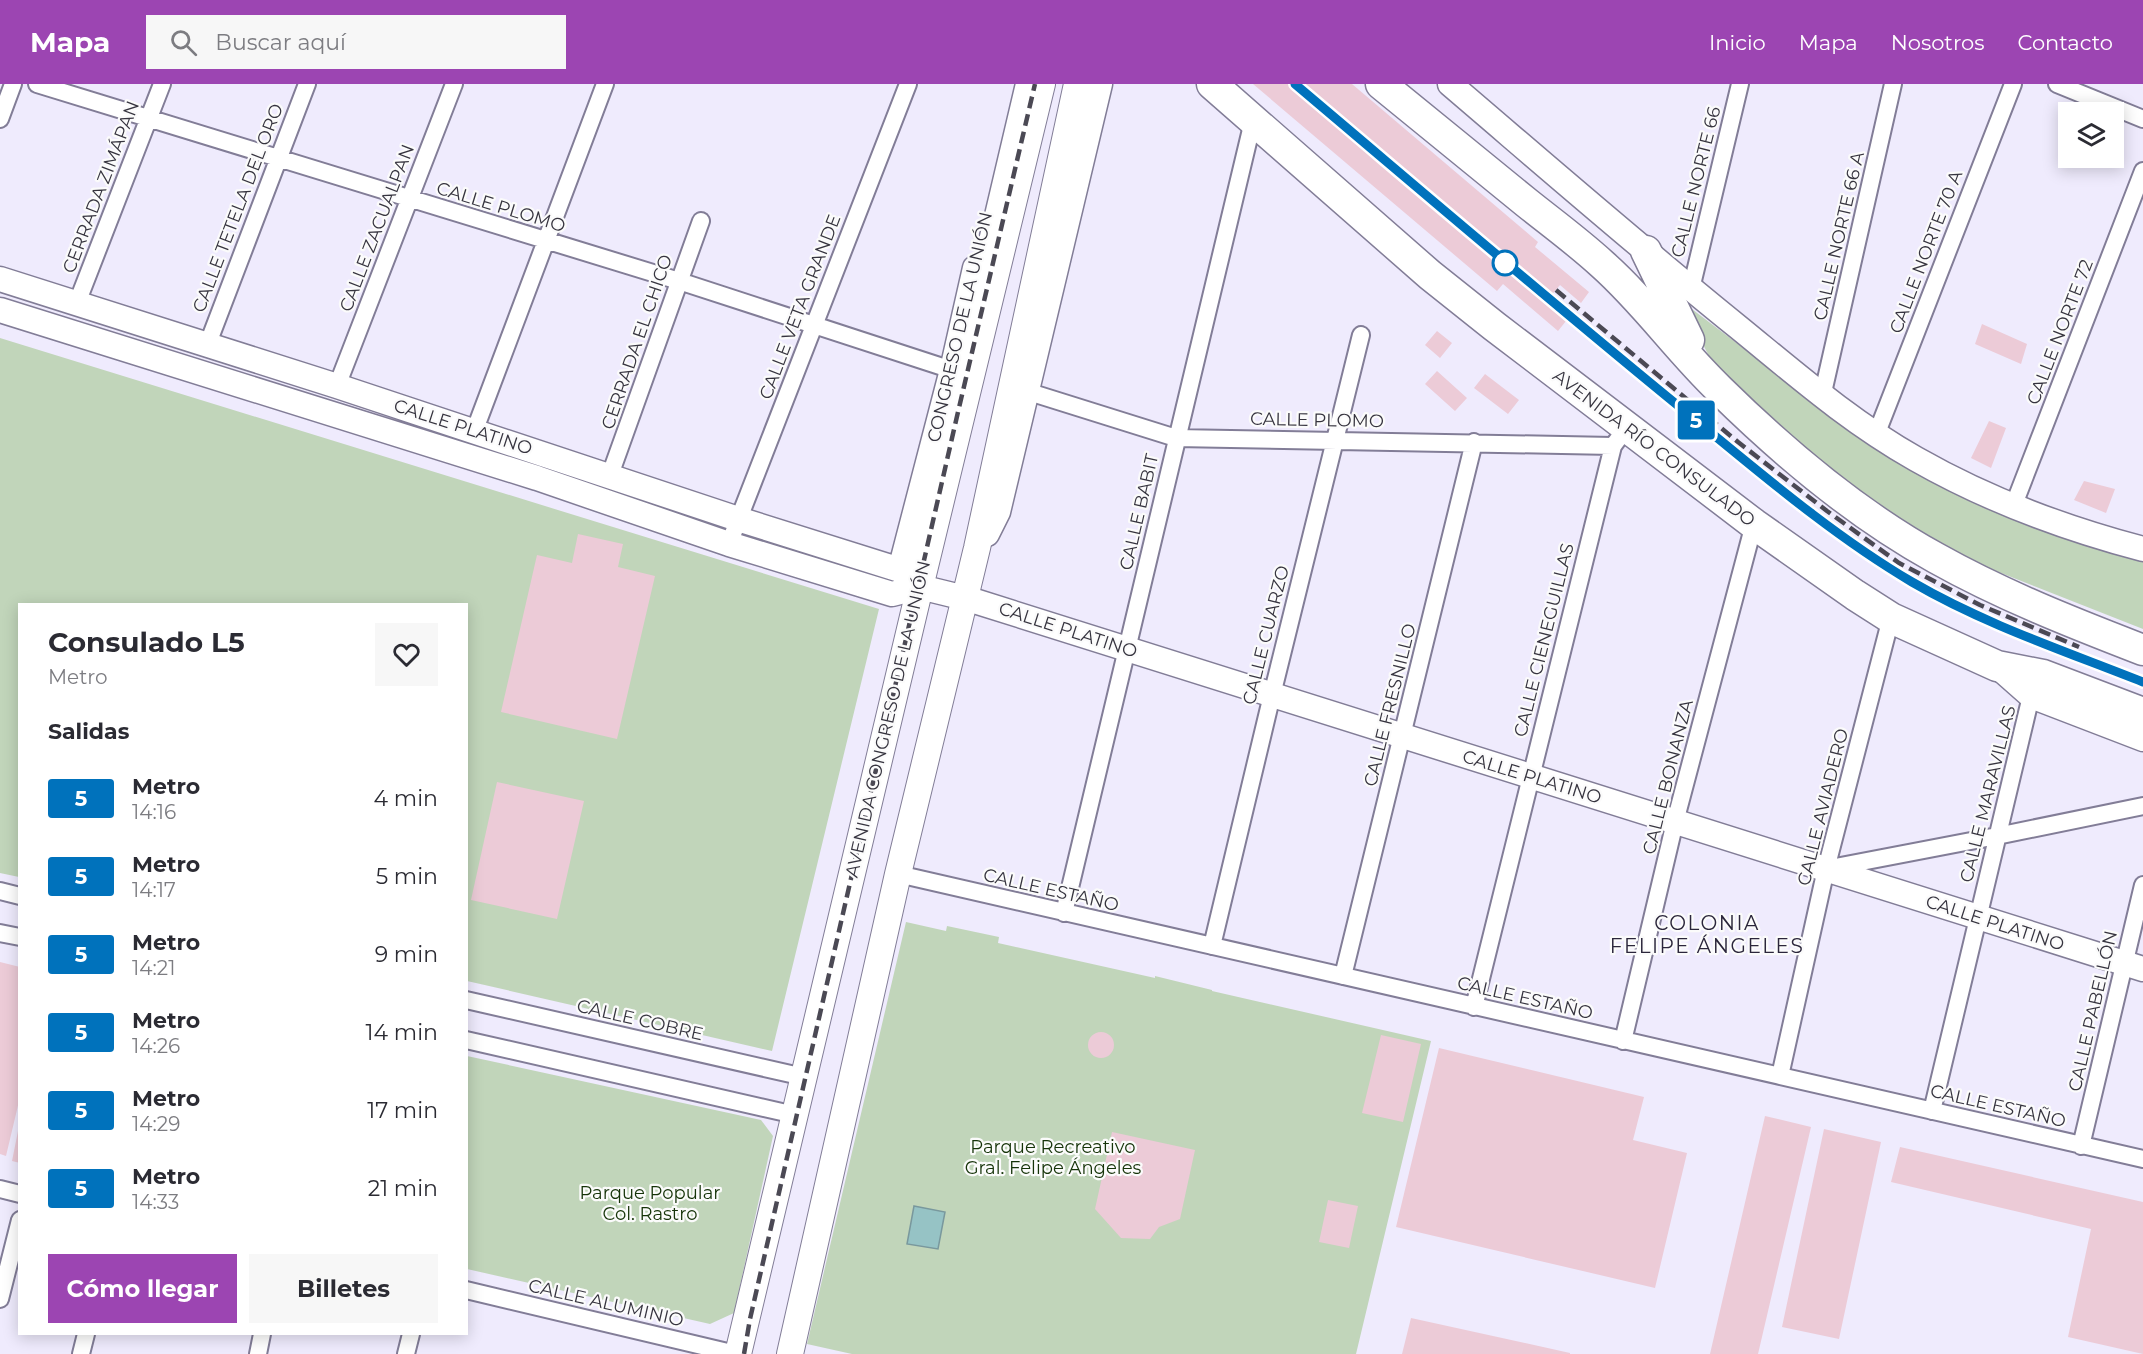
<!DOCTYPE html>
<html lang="es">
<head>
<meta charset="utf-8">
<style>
  :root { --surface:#fff; --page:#f7f7f7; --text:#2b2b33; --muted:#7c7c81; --accent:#9c45b2 }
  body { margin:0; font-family:Montserrat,sans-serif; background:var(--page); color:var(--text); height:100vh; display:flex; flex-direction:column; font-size:22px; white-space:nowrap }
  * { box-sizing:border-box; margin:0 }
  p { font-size:20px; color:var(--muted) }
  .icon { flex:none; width:33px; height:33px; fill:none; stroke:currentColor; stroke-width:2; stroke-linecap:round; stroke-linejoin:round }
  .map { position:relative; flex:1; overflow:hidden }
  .side { position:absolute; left:18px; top:519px; width:450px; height:732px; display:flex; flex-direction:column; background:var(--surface); border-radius:0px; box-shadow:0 3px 15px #0003 }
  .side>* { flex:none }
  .badge { padding:0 12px; border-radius:4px; font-size:21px; line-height:39px }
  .controls { position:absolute; left:2058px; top:18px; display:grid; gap:12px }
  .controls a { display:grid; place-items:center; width:66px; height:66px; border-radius:0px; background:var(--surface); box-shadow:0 3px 15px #0003; font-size:30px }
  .map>.badge { position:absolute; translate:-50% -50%; box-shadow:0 0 0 3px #fff }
  h2 { padding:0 30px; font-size:22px; line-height:54px }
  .round { display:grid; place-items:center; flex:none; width:63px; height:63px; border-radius:0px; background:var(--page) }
  .overview { display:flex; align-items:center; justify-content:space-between; height:102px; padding:0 30px }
  h1 { font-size:28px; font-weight:700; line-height:45px }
  .primary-button { display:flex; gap:12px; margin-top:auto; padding:12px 30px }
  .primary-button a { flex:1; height:69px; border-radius:0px; background:var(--accent); color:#fff; font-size:24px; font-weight:700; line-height:69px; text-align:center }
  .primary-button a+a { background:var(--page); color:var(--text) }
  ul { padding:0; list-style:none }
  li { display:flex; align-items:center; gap:18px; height:78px; padding:0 30px }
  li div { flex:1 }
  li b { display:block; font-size:22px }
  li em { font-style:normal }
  li .badge { min-width:66px; font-weight:700; text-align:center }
  header { display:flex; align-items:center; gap:36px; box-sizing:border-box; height:84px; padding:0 30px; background:var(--accent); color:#fff }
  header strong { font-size:28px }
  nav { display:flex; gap:33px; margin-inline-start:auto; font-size:21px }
  .search { width:420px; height:54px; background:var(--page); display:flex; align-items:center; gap:15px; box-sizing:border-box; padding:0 21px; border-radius:0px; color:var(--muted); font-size:22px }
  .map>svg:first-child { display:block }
</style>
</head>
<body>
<header>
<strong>Mapa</strong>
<div class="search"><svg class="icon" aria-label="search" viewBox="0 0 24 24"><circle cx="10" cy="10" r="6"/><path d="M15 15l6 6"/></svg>Buscar aquí</div>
<nav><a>Inicio</a><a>Mapa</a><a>Nosotros</a><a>Contacto</a></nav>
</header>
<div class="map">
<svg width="2143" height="1270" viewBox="0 0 2143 1270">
  <rect width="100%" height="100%" fill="#efebfd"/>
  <path fill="#c1d5ba" d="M1680 216 1867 358 2011 433 2143 477V545L1968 476 1855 409 1757 330 1712 278Z
    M0 254 879 525 772 967 467 897 466 520H20L19 793 0 789Z
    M906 838 946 847 947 842 999 853 998 859 1155 894V892L1212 906V907L1431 957 1356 1270H852L807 1260Z
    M467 972 761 1036 773 1052 734 1229 710 1240 467 1185Z"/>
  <path fill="#96c3c5" stroke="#79989d" stroke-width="1.5" d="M914 1122 945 1128 938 1165 907 1160Z"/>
  <path fill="#eccbd7" d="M1253 0H1352L1538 158 1535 163 1589 208 1581 219 1560 201 1548 215 1545 219 1566 237 1558 247 1503 200 1497 207Z
    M1982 240 2027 260 2021 280 1975 260Z
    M1437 247 1452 259 1440 274 1425 261Z
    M1437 287 1467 314 1455 327 1425 300Z
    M1485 290 1519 316 1508 330 1474 304Z
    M1989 337 2006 344 1991 384 1971 374Z
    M2084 397 2115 405 2106 429 2074 416Z
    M578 450 623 460 618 483 655 492 617 655 501 628 537 471 572 479Z
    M497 698 584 717 557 835 471 816Z
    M0 878 20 883V1013L6 1072 0 1070Z
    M1088 961a13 13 0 1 1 26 0a13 13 0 1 1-26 0Z
    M1381 951 1421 960 1403 1038 1362 1029Z
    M1439 964 1644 1013 1633 1056 1687 1069 1655 1204 1396 1143Z
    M1765 1032 1811 1043 1758 1270H1710Z
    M1824 1045 1881 1058 1839 1255 1782 1243Z
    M18 1047H20V1079L12 1077Z
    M1112 1048 1195 1066 1180 1135 1159 1143 1150 1155 1121 1154 1095 1125Z
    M1900 1063 2143 1118V1270L2068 1253 2091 1145 1891 1098Z
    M1328 1116 1358 1122 1349 1164 1319 1158Z
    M1411 1234 1570 1269V1270H1402Z"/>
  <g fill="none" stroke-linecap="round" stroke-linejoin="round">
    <defs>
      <path id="street" d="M37 0 679 197 952 286
        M2057 0 2143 35
        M0 35 13 0
        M1691 205 1740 0
        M77 219 162 0
        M207 262 307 0
        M337 302 454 0
        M1026 307 1176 354 1613 362
        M1822 313 1893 0
        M474 348 605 0
        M1876 351 2013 0
        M610 391 701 137
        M2013 423 2143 87
        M729 460 908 0
        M1830 784 1997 752 2143 722
        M898 790 2143 1075
        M0 807 20 812
        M1064 829 1253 37
        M0 849 20 853
        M1212 862 1272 611 1361 251
        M1343 892 1474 358
        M466 916 804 993
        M1474 923 1613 362 1627 343
        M466 956 795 1031
        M1623 957 1675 738 1754 440
        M1780 992 1826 785 1891 534
        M1932 1027 2031 612
        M2081 1062 2143 801
        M0 1105 20 1110
        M466 1206 736 1270
        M0 1215 20 1136
        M81 1270 86 1250
        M258 1270 262 1250
        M406 1270 411 1250"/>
      <path id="secondary" d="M1450 0C1546 82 1640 164 1738 243 1797 291 1849 337 1916 375 1988 416 2063 444 2143 465
        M0 195 337 302 738 435 900 486 920 503 965 514 2143 885
        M980 204 1028 0
        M0 226 537 394 729 460 892 510 920 503
        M987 450 998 428 1100 0
        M900 486 952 286 975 184
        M1997 582 2031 612 2143 655"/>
      <path id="primary" d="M738 1270 920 503 1042 0
        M790 1270 898 790 977 464 1077 0"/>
      <path id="highway" d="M1212 0 1430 191 1494 242 1754 440 1855 511 1891 534 1997 582 2043 591 2143 629
        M1381 0C1430 40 1478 79 1527 119 1552 139 1578 158 1602 180 1645 218 1678 266 1720 306 1785 370 1856 430 1936 474 2002 511 2073 539 2143 566
        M1646 167 1689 256"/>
    </defs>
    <use href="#street" stroke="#827d97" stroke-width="20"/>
    <use href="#secondary" stroke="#827d97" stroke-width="27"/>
    <use href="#primary" stroke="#827d97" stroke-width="28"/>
    <use href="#highway" stroke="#827d97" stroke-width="33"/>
    <use href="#street" stroke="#fff" stroke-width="16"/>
    <use href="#secondary" stroke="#fff" stroke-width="24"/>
    <use href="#primary" stroke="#fff" stroke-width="26"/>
    <use href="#highway" stroke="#fff" stroke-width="30"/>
    <path stroke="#4b4954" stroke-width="4.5" stroke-dasharray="12 6" stroke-linecap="butt" d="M1556 206 1738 358 1827 427 1899 479 1980 521 2079 563
      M1548 215 1789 412 1891 485 1975 530 2143 598
      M744 1270 750 1235 958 328 1035 0"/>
  </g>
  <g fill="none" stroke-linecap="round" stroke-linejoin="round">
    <defs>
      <path id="line" d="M1295 0C1424 109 1551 218 1681 324 1756 385 1829 449 1912 498 1984 540 2065 567 2143 598"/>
    </defs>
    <use href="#line" stroke="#fff" stroke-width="14"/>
    <use href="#line" stroke="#0072bc" stroke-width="9"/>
  </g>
  <circle fill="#fff" stroke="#0072bc" stroke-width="3" cx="1505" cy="179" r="12"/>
  <g text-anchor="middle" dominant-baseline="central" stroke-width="4.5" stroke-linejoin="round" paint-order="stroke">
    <g font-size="18" fill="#36343f" stroke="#fbfbfb">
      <text transform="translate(1696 98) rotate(-76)">CALLE NORTE 66</text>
      <text transform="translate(101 103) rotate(-69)">CERRADA ZIMÁPAN</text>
      <text transform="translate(501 123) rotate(17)">CALLE PLOMO</text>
      <text transform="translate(238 124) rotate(-69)">CALLE TETELA DEL ORO</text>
      <text transform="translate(377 144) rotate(-69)">CALLE ZACUALPAN</text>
      <text transform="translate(1839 152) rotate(-77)">CALLE NORTE 66 A</text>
      <text transform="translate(1926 168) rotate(-69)">CALLE NORTE 70 A</text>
      <text transform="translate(800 223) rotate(-69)">CALLE VETA GRANDE</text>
      <text transform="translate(960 243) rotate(-77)">CONGRESO DE LA UNIÓN</text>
      <text transform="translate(2060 248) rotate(-69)">CALLE NORTE 72</text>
      <text transform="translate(637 258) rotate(-71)">CERRADA EL CHICO</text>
      <text transform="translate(1317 336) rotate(1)">CALLE PLOMO</text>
      <text transform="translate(463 343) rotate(18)">CALLE PLATINO</text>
      <text transform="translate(1654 364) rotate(37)">AVENIDA RÍO CONSULADO</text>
      <text transform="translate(1139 428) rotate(-77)">CALLE BABIT</text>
      <text transform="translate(1068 546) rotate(18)">CALLE PLATINO</text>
      <text transform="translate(1266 551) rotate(-76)">CALLE CUARZO</text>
      <text transform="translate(1544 556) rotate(-76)">CALLE CIENEGUILLAS</text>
      <text transform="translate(1390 621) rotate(-76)">CALLE FRESNILLO</text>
      <text transform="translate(888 635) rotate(-77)">AVENIDA CONGRESO DE LA UNIÓN</text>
      <text transform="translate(1532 693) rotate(17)">CALLE PLATINO</text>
      <text transform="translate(1668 693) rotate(-76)">CALLE BONANZA</text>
      <text transform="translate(1988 710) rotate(-76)">CALLE MARAVILLAS</text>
      <text transform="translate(1823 723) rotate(-76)">CALLE AVIADERO</text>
      <text transform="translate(1051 806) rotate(13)">CALLE ESTAÑO</text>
      <text transform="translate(1995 839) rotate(18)">CALLE PLATINO</text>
      <text transform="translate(1525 914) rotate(13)">CALLE ESTAÑO</text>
      <text transform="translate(2093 927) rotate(-77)">CALLE PABELLÓN</text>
      <text transform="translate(640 936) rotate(13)">CALLE COBRE</text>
      <text transform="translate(1998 1022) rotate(13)">CALLE ESTAÑO</text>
      <text transform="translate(606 1219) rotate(13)">CALLE ALUMINIO</text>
    </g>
    <g font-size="18" fill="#153308" stroke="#fbfbfb">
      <text x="1053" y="1063">Parque Recreativo<tspan x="1053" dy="21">Gral. Felipe Ángeles</tspan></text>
      <text x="650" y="1109">Parque Popular<tspan x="650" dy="21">Col. Rastro</tspan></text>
    </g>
    <g font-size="20" letter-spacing="1.5" fill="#2b263b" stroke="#fbfbfb">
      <text x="1707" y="839">COLONIA<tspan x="1707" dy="23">FELIPE ÁNGELES</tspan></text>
    </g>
  </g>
</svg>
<div class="controls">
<a><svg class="icon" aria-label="layers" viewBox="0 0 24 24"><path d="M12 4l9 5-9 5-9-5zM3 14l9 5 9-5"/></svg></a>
</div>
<b class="badge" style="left:1696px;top:336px;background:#0072bc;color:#fff">5</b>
<section class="side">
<div class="overview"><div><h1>Consulado L5</h1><p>Metro</p></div><a class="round"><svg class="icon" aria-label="heart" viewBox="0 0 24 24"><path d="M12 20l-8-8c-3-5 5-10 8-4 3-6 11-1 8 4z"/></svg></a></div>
<h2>Salidas</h2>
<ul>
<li><span class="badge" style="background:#0072bc;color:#fff">5</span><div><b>Metro</b><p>14:16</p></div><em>4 min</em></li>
<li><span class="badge" style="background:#0072bc;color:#fff">5</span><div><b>Metro</b><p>14:17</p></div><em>5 min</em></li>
<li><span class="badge" style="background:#0072bc;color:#fff">5</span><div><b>Metro</b><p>14:21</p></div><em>9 min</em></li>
<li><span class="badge" style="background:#0072bc;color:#fff">5</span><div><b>Metro</b><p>14:26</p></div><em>14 min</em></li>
<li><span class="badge" style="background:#0072bc;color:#fff">5</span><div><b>Metro</b><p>14:29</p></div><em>17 min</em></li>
<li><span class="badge" style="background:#0072bc;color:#fff">5</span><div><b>Metro</b><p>14:33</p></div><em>21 min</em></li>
</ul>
<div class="primary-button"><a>Cómo llegar</a><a>Billetes</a></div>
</section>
</div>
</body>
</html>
